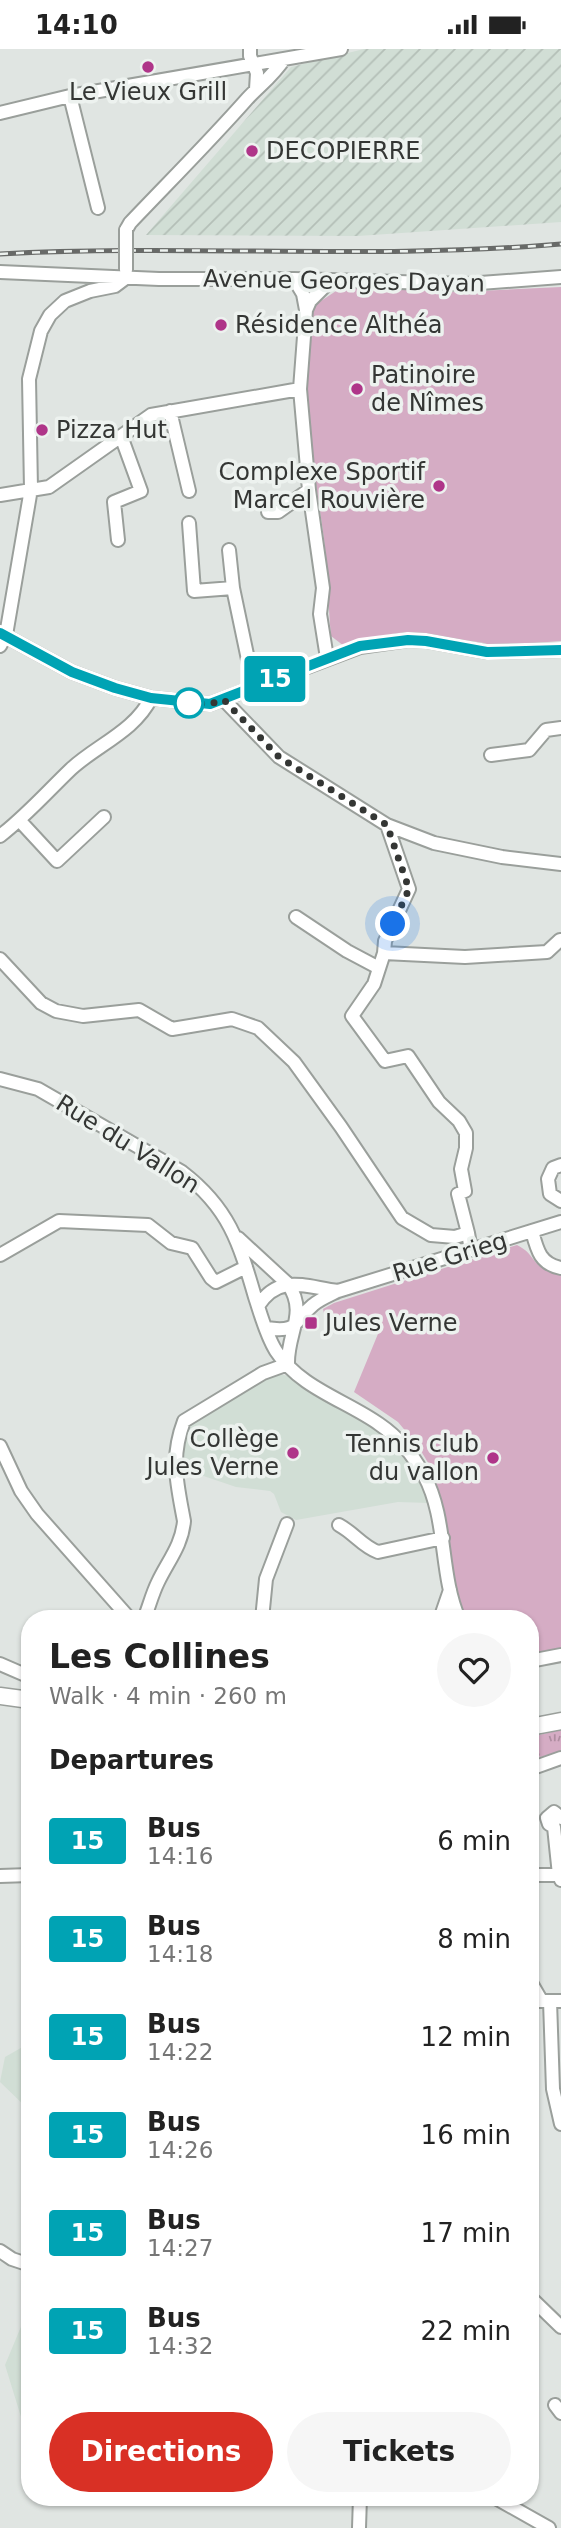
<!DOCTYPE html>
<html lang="en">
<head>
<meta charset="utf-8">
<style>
  :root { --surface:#fff; --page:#f6f6f6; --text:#222; --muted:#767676; --accent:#d93025 }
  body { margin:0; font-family:"DejaVu Sans",sans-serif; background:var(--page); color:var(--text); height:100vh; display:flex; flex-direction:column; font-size:26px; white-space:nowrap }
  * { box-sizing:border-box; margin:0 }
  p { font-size:23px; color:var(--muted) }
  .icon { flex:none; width:38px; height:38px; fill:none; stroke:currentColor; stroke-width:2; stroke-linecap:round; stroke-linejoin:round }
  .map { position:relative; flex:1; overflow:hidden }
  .panel { position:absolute; left:21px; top:1561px; width:518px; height:896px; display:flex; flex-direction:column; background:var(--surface); border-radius:28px; box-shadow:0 2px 5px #0004 }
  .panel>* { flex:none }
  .badge { padding:0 14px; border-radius:5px; font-size:24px; line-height:46px }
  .you { position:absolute; width:35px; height:35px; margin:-18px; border:5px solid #fff; border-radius:50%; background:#1a73e8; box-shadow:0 0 0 10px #1a73e833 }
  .map>.badge { position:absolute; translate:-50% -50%; box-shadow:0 0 0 4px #fff }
  h2 { padding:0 28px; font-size:26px; line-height:63px }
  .round { display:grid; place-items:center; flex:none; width:74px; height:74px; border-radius:37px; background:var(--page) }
  .head { display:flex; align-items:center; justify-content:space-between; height:119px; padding:0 28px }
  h1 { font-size:33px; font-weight:800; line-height:52px }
  .cta { display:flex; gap:14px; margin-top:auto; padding:14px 28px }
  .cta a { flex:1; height:80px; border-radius:42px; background:var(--accent); color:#fff; font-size:28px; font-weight:800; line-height:80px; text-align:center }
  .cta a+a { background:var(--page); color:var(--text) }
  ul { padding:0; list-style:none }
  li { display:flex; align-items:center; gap:21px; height:98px; padding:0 28px }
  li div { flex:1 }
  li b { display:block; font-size:26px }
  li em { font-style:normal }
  li .badge { min-width:77px; font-weight:700; text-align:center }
  .status { display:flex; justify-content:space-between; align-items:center; height:49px; padding:0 35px; background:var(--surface); direction:ltr }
  .status svg { height:19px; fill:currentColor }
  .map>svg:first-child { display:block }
</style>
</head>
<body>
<div class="status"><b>14:10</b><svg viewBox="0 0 49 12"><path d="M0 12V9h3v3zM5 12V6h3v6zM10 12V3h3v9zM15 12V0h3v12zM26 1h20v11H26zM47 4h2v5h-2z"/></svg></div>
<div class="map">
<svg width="561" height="2479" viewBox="0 0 561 2479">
  <defs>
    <pattern id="industrial-furrows" width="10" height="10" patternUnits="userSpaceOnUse" patternTransform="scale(1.75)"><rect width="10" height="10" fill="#d1ded5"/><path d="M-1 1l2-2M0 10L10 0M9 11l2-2" fill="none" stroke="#b4bfb7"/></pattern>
    <pattern id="grass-tufts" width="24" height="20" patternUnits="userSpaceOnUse" patternTransform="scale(1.75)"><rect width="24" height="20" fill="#d5acc4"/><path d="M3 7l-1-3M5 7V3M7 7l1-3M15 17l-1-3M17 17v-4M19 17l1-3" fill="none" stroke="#ae8da0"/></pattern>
  </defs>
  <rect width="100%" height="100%" fill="#e0e5e2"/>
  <path fill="#d1ded5" d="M277 1325 290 1327 357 1366 396 1394 421 1430 429 1454 398 1453 296 1471 281 1463 274 1445 270 1442 236 1438 180 1419 182 1395 189 1375 268 1328Z
    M26 1996 30 2003V2059L28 2060 0 2033 5 2008Z
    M30 2256V2397L5 2316Z"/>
  <path fill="url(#industrial-furrows)" d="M364 0H561V173L358 187 146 186 291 18Z"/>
  <path fill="url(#grass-tufts)" d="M561 1681V1703L540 1708 531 1703 530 1688Z"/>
  <path fill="#d5acc4" d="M342 238 458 243 561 238V592L493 597 484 594C435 587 393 581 344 597L331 587C328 555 328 522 324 490 314 416 297 334 309 260Z
    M517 1196C539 1207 528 1219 561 1224V1602L530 1606V1570H468L460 1556 433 1422 418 1397 398 1373 354 1343 380 1280 336 1269 326 1272 323 1260 334 1254Z"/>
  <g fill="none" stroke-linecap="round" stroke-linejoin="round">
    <defs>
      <path id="minor" d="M250 0V7L257 24 256 40
        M70 47 98 159
        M0 64 70 47 341 0
        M126 181 130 174C169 133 209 93 247 50 259 37 274 26 284 10
        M0 223 159 230H294L467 235 561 228
        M294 230 303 245 306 261 300 340 309 441 323 539 320 565 327 609
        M306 261 310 252 331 231
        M170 362 189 442
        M0 446 49 438 151 366 300 340
        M268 463H278L309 441
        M189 474 194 542 233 539
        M118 491 114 453 141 442 121 387
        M229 501 233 539 254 639
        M0 584 72 623 115 639 151 649 210 655 360 598 408 591 426 592 487 603 561 601
        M0 597 6 586 31 440 29 330 41 282 50 266 65 252 90 242 115 237 127 228
        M224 651 279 708 387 776 434 794 502 808 561 815
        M491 706 529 701 546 681 561 679
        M20 772 57 812 104 768
        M387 776 409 840 385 892 384 904 374 935 352 967 385 1012 408 1007 439 1053 459 1072 466 1084V1099L461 1120 465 1142 458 1145 468 1184
        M0 787C26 767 47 743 71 720 97 696 135 682 151 649
        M296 868 347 902 379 919
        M384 904 465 908 547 903 560 891
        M0 910 41 954 56 962 83 967 139 961 172 980 232 970 258 979 294 1013 341 1078 402 1169 431 1186 455 1188 468 1184 471 1201
        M0 1030 38 1040 182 1123C229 1159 239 1193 255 1248 261 1266 266 1286 276 1302 300 1339 345 1351 379 1375 398 1388 413 1406 424 1426 448 1471 439 1524 459 1570
        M561 1116 553 1119 548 1130 550 1145 561 1152
        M532 1182C537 1201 540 1215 561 1219
        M238 1189 288 1235C308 1264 287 1284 288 1315
        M0 1206 59 1172 148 1176 171 1194 192 1199 211 1229 216 1233 246 1218
        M258 1257C279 1224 305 1238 338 1242
        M266 1279C300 1284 292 1273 313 1256 320 1250 330 1246 338 1242L561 1173
        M0 1397 21 1442 37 1465 130 1570
        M339 1476C354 1484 363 1498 378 1503L443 1489
        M144 1570C149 1558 152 1545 158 1533 168 1512 182 1496 184 1472 177 1434 170 1409 184 1372L263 1324 288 1315
        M262 1570 266 1530 287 1475
        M440 1570 450 1541
        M530 1612 561 1606
        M0 1615 30 1628
        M530 1720 561 1709
        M530 1826H559L561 1831
        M559 1826 554 1778 549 1775 547 1769 554 1763 561 1769
        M0 1827 30 1826
        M530 1932 541 1951
        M530 1952H561
        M550 1952 553 2040 561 2075
        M0 2202 12 2210 30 2216
        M530 2248 561 2278
        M555 2356 561 2364
        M494 2448 549 2479
        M359 2479 360 2448"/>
      <path id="major" d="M0 1647 30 1651
        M530 1678 561 1672"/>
    </defs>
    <use href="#minor" stroke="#9a9f9b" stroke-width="16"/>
    <use href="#major" stroke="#9a9f9b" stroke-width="19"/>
    <use href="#minor" stroke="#fff" stroke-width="12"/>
    <use href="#major" stroke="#fff" stroke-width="16"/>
    <defs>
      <path id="rail" d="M0 205C187 195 374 211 561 195"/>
    </defs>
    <use href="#rail" stroke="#686a68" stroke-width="5"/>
    <use href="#rail" stroke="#edf2ef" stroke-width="2.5" stroke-dasharray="8" stroke-linecap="butt"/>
    <defs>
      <path id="minor-bridge" d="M126 221V181"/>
    </defs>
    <use href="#minor-bridge" stroke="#9a9f9b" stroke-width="16" stroke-linecap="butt"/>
    <use href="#minor-bridge" stroke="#fff" stroke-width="12"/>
  </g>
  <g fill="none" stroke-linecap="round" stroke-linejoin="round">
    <defs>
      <path id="line" d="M0 584 72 623 115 639 151 649 210 655 360 597 408 591 426 592 487 603 561 601"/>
    </defs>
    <use href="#line" stroke="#fff" stroke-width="16"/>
    <use href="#line" stroke="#00a3b4" stroke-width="10"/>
    <path stroke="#343634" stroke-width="7" stroke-dasharray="0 12.6" d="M189 654 210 655 224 651 279 708 387 776 409 840 393 875"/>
  </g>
  <g fill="#af3589" stroke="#edf2ef" stroke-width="2.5">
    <circle cx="148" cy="18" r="7"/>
    <circle cx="252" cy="102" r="7"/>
    <circle cx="221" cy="276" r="7"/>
    <circle cx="357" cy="340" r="7"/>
    <circle cx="42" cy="381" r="7"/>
    <circle cx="439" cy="437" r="7"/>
    <rect x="304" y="1267" width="14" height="14" rx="3.5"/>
    <circle cx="293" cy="1404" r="7"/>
    <circle cx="493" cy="1409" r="7"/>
  </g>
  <circle fill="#fff" stroke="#00a3b4" stroke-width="3.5" cx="189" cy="654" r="14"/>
  <g text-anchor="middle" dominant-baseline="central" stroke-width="7" stroke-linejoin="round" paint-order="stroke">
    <g font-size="24" fill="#343634" stroke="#edf2ef" text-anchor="start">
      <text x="148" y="43" text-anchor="middle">Le Vieux Grill</text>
      <text x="266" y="102">DECOPIERRE</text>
      <text x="235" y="276">Résidence Althéa</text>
      <text x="371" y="326">Patinoire<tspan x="371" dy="28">de Nîmes</tspan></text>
      <text x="56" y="381">Pizza Hut</text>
      <text x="425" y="423" text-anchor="end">Complexe Sportif<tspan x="425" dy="28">Marcel Rouvière</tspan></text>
      <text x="325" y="1274">Jules Verne</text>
      <text x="279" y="1390" text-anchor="end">Collège<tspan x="279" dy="28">Jules Verne</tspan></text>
      <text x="479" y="1395" text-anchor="end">Tennis club<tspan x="479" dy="28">du vallon</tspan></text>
    </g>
    <g font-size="24" fill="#343634" stroke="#edf2ef">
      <text transform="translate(344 232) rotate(1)">Avenue Georges Dayan</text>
      <text transform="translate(128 1095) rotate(32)">Rue du Vallon</text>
      <text transform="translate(450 1208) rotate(-17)">Rue Grieg</text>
    </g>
  </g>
</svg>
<div class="you" style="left:393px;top:875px"></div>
<b class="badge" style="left:275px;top:630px;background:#00a3b4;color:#fff">15</b>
<section class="panel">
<div class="head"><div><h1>Les Collines</h1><p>Walk · 4 min · 260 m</p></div><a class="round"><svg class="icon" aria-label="heart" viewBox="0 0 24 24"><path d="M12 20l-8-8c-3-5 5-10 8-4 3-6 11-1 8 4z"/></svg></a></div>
<h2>Departures</h2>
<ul>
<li><span class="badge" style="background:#00a3b4;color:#fff">15</span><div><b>Bus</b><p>14:16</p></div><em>6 min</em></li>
<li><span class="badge" style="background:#00a3b4;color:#fff">15</span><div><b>Bus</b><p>14:18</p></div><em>8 min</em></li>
<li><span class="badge" style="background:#00a3b4;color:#fff">15</span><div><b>Bus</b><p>14:22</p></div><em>12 min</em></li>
<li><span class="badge" style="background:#00a3b4;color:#fff">15</span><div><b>Bus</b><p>14:26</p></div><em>16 min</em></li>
<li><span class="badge" style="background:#00a3b4;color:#fff">15</span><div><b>Bus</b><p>14:27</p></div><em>17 min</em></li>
<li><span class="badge" style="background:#00a3b4;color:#fff">15</span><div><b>Bus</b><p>14:32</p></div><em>22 min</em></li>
</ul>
<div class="cta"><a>Directions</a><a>Tickets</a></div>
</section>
</div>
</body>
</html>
